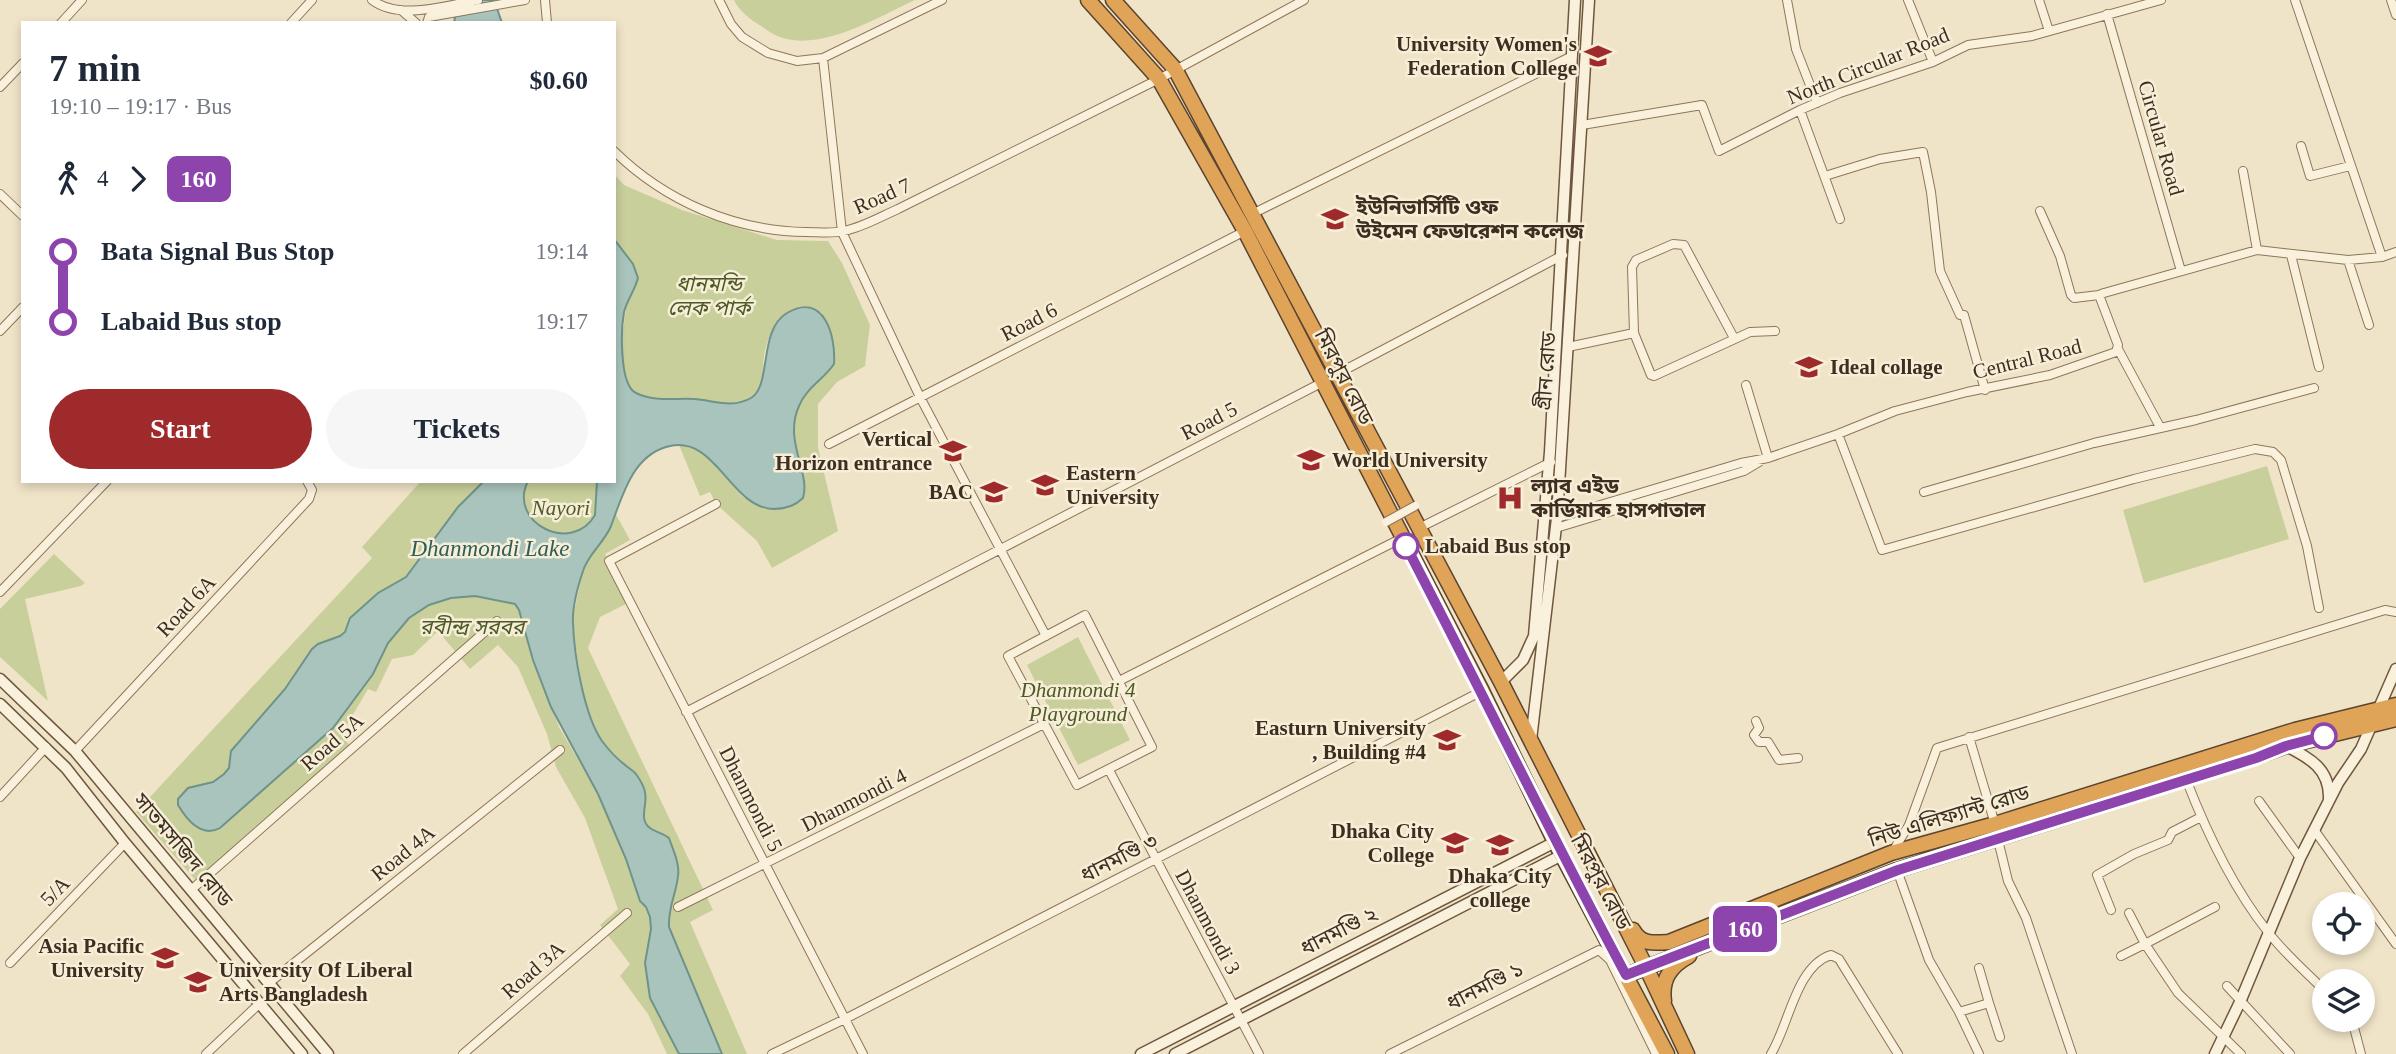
<!DOCTYPE html>
<html lang="en">
<head>
<meta charset="utf-8">
<style>
  :root { --surface:#fff; --page:#f6f6f7; --text:#1f2937; --muted:#747a83; --accent:#9e2a2b }
  body { margin:0; font-family:"Times New Roman","Noto Sans Bengali",serif; background:var(--page); color:var(--text); height:100vh; display:flex; flex-direction:column; font-size:26px; white-space:nowrap }
  * { box-sizing:border-box; margin:0 }
  p { font-size:23px; color:var(--muted) }
  .icon { flex:none; width:38px; height:38px; fill:none; stroke:currentColor; stroke-width:2; stroke-linecap:round; stroke-linejoin:round }
  .map { position:relative; flex:1; overflow:hidden }
  .sheet { position:absolute; left:21px; top:21px; width:595px; height:462px; display:flex; flex-direction:column; background:var(--surface); border-radius:0px; box-shadow:0 4px 10px #0003 }
  .sheet>* { flex:none }
  .badge { padding:0 14px; border-radius:10px; font-size:24px; line-height:46px }
  .buttons { position:absolute; left:2312px; top:892px; display:grid; gap:14px }
  .buttons a { display:grid; place-items:center; width:63px; height:63px; border-radius:50%; background:var(--surface); box-shadow:0 4px 10px #0003; font-size:35px }
  .map>.badge { position:absolute; translate:-50% -50%; box-shadow:0 0 0 4px #fff }
  .legs { display:flex; align-items:center; gap:10px; height:77px; padding:0 28px; font-size:23px }
  .legs p { margin-inline-start:auto }
  .headline { display:flex; align-items:center; justify-content:space-between; height:119px; padding:0 28px }
  h1 { font-size:38px; font-weight:600; line-height:52px }
  .cta { display:flex; gap:14px; margin-top:auto; padding:14px 28px }
  .cta a { flex:1; height:80px; border-radius:42px; background:var(--accent); color:#fff; font-size:28px; font-weight:600; line-height:80px; text-align:center }
  .cta a+a { background:var(--page); color:var(--text) }
  ul { padding:0 28px; list-style:none }
  li { display:flex; align-items:center; gap:24px; height:70px; font-size:26px }
  li i { display:grid; place-items:center; width:10px; height:100%; margin:0 9px; background:currentColor }
  li i::after { content:''; width:18px; height:18px; margin:-9px; border:5px solid; border-radius:50%; background:var(--surface) }
  li p { margin-inline-start:auto }
  li:first-child i { background:linear-gradient(#0000 50%,currentColor 0) }
  li:last-child i { background:linear-gradient(currentColor 50%,#0000 0) }
  .map>svg:first-child { display:block }
</style>
</head>
<body>
<div class="map">
<svg width="2396" height="1054" viewBox="0 0 2396 1054">
  <rect width="100%" height="100%" fill="#f0e4c8"/>
  <path fill="#c9cf9b" d="M734 0H915C878 17 822 52 780 37 774 35 767 30 761 26 752 21 738 10 734 0Z
    M614 174 624 185 682 210 777 240 828 241 842 263 870 325 865 366 837 382 818 404V448L838 531 772 568 757 541 716 504 710 492 700 496 679 445 696 449 715 465 743 497 773 509 792 506 805 492 794 443V424L798 407 805 395 831 368 833 345 822 313 811 307C782 310 769 328 764 356 762 368 765 382 758 392 753 399 742 402 734 403 723 405 714 401 703 400 685 399 667 401 650 397 643 396 634 395 630 389 612 368 630 290 633 264L614 239Z
    M2267 466 2289 539 2144 583 2123 510Z
    M421 481H484L458 507 406 577 378 593 350 618 345 632 340 636 312 649 285 689 231 751 229 768 224 774 213 782 195 786 181 811C193 823 203 838 220 828L333 728 373 674 388 643 409 618 429 605 451 598 475 596 515 604 519 610 533 660 559 727 598 794 626 859 640 901 646 907 650 917 651 929 645 963 659 1018 669 1033 679 1054H667L648 1014 620 976 630 964 600 925 618 909 585 818 556 767 547 734 518 667 498 645 470 669 438 631 413 655 392 659 376 692 368 689 341 735 352 748 198 883 136 812 372 558 362 547Z
    M528 481H597C610 565 501 535 528 481Z
    M614 511 630 540 605 554 630 602 600 617 588 648 713 910 690 922 747 1054H722L669 927C669 907 675 895 678 877 680 864 673 850 669 838L650 828 645 820V790L635 772 625 765 601 740 585 702 577 656 572 621 583 570 588 559 606 535Z
    M54 554 85 583 81 586 25 599 48 701 0 657V609Z
    M1078 637 1130 740 1078 765 1027 665Z"/>
  <path fill="#a9c4bc" stroke="#6f938a" stroke-width="2" d="M458 0H494L502 23H454Z
    M614 239 633 264 638 278C635 290 627 300 624 312 621 329 619 385 636 393 654 402 674 398 694 399 713 400 732 409 751 398 772 386 758 330 787 313 824 291 836 336 834 364 824 379 806 388 799 406 783 441 811 473 803 498 795 506 786 509 774 509 729 508 716 432 666 447 632 457 622 497 611 526 604 543 588 554 583 571 578 586 572 607 573 623 574 655 584 715 602 741 608 749 616 758 624 764 628 768 633 770 636 774 639 778 645 788 645 793 648 804 638 819 650 828 655 832 663 833 669 838 673 850 680 864 678 876 676 895 668 907 669 927L722 1054H679L650 998 645 963 651 929 650 917 646 907 640 901 626 859 598 794 551 707 533 660 519 610 515 604 475 596 451 598 429 605 409 618 388 643 373 674 333 728 220 828C202 838 187 820 178 805V799L188 788 213 782 224 774 229 768 231 751 285 689 312 649 318 644 340 636 345 632 350 618 378 593 406 577 458 507 484 481H528C507 523 572 555 595 515L597 481H614Z"/>
  <g fill="none" stroke-linecap="round" stroke-linejoin="round">
    <defs>
      <path id="street" d="M372 0C400 21 447 5 478 0
        M545 0 547 23
        M719 0 731 24 742 37 768 53 797 61 823 58 942 0
        M1787 0 1796 49 1817 103
        M1908 0 1933 62
        M2039 0 2049 31
        M2295 0 2382 257
        M2391 0 2396 15
        M401 10 416 23
        M2107 14 2181 271
        M61 23 82 0
        M291 23 312 0
        M427 23 429 17 525 0
        M823 58 842 232 920 397 1046 636
        M0 87 23 63
        M1800 110 1840 219
        M1582 125 1702 105 1719 151 1800 110 1840 93 1933 62 1968 45 2032 36 2161 0
        M2301 146 2310 176 2350 166
        M614 151C665 201 734 231 806 232 818 232 832 234 844 231 863 227 880 217 898 209L1159 79 1304 0
        M2243 171 2257 250
        M1825 176 1880 159 1923 152 1931 192 1940 271 1960 315H1964L1985 390
        M0 194 23 216
        M2040 211 2060 256 2071 295 2074 298 2099 295
        M1252 214 1572 56
        M2291 255 2319 367
        M2348 260 2369 325
        M0 331 23 307
        M1734 338 1684 245 1673 244 1636 260 1632 267 1634 333 1651 375 1654 376 1750 332 1775 331
        M1568 347 1634 333
        M2118 349 2160 427
        M1337 374 1563 255
        M1746 385 1768 458
        M1838 434 1882 550 2134 479 2255 449 2273 452 2281 460 2307 546 2319 608
        M829 444 1245 231
        M1924 492 2094 443 2196 420 2314 388
        M716 504 609 561 863 1054
        M1557 518 1741 463 1768 458 1838 434 1895 411 1967 392 2050 375 2116 352 2118 345 2099 295 2104 293 2257 250 2348 260 2382 257 2396 252
        M1419 528 1551 462
        M1556 528 1744 471 1759 462
        M0 592 107 481
        M1085 615 1152 747 1077 785 1008 656Z
        M1119 681 1402 538
        M686 712 1323 382
        M1756 721 1759 728 1754 735 1759 742H1768L1779 760 1798 758
        M1969 737 1995 824
        M75 751 309 499 312 490 307 481
        M1109 770 1259 1054
        M2186 779C2206 831 2233 888 2268 932 2284 953 2305 971 2324 990
        M0 797 46 747
        M2259 801 2300 858
        M2315 831 2396 944
        M1998 840 2008 881 2026 918 2072 1054
        M1893 851 1909 825 1937 748 2385 610 2396 612
        M1897 870 1929 960 1959 1012 1979 1054
        M191 890 497 621
        M678 907 1044 724
        M2215 907 2145 944 2178 993 2241 1054
        M2111 910 2097 875 2134 854 2168 840 2172 832 2201 817
        M2121 956 2145 944 2129 913
        M10 963 125 843
        M269 983 560 750
        M2227 986 2290 1054
        M1989 1003 2000 1037
        M1959 1012 1989 1003 1979 968
        M2352 1020 2361 1054
        M206 1054 259 1004
        M463 1054 627 913
        M772 1054 845 1019 1482 691
        M1390 1054 1599 950 1610 960 1656 1054
        M1771 1054C1789 1025 1796 966 1831 955L1839 959 1898 1054"/>
      <path id="secondary" d="M0 679 75 751 328 1054
        M1501 682 1523 660 1534 636 1550 452 1575 0
        M0 704 66 768 125 843 302 1054
        M1531 740 1557 518 1589 0
        M2286 746C2310 758 2330 769 2329 799
        M1141 1054 1555 842
        M1175 1054 1562 855
        M2215 1054 2240 1002 2300 858 2338 783 2361 749 2396 669"/>
      <path id="highway" d="M1088 0 1159 79 1245 231 1482 691 1555 842 1667 1054
        M1113 0 1175 69 1501 682 1646 967 1687 1054
        M1633 930C1641 945 1654 943 1669 942L1891 853 1995 824 2295 730 2396 705
        M1627 975 1897 870 2256 757 2286 746 2396 719
        M1664 1001C1661 980 1670 966 1689 956"/>
    </defs>
    <use href="#street" stroke="#8d765c" stroke-width="10"/>
    <use href="#secondary" stroke="#6f573f" stroke-width="13"/>
    <use href="#highway" stroke="#5b4430" stroke-width="17"/>
    <use href="#street" stroke="#faf1dc" stroke-width="8"/>
    <use href="#secondary" stroke="#faf1dc" stroke-width="10"/>
    <use href="#highway" stroke="#e0a458" stroke-width="14"/>
    <defs>
      <path id="street-bridge" d="M1386 522 1415 506"/>
    </defs>
    <use href="#street-bridge" stroke="#8d765c" stroke-width="10" stroke-linecap="butt"/>
    <use href="#street-bridge" stroke="#faf1dc" stroke-width="8"/>
  </g>
  <g fill="none" stroke-linecap="round" stroke-linejoin="round">
    <defs>
      <path id="line-1" d="M1406 546C1480 688 1550 833 1626 975L1898 870 2256 758 2286 746 2324 736"/>
    </defs>
    <use href="#line-1" stroke="#fff" stroke-width="16"/>
    <use href="#line-1" stroke="#8e44ad" stroke-width="10"/>
  </g>
  <defs>
    <symbol id="university-bare" viewBox="-9 -9 18 18"><path d="M0-5L7-2L0 1L-7-2ZM-4 1L0 2.5L4 1V4Q0 6-4 4Z" fill="#9e2a2b" stroke="#f7eed8" stroke-width="2.5" paint-order="stroke"/></symbol>
    <symbol id="hospital-bare" viewBox="-9 -9 18 18"><path d="M-5-5h3v3.5h4V-5h3V5h-3V1.5h-4V5h-3Z" fill="#9e2a2b" stroke="#f7eed8" stroke-width="2.5" paint-order="stroke"/></symbol>
  </defs>
  <g fill-rule="evenodd">
    <use href="#university-bare" x="1579" y="37" width="38" height="38"/>
    <use href="#university-bare" x="1316" y="200" width="38" height="38"/>
    <use href="#university-bare" x="1790" y="348" width="38" height="38"/>
    <use href="#university-bare" x="934" y="432" width="38" height="38"/>
    <use href="#university-bare" x="1292" y="441" width="38" height="38"/>
    <use href="#university-bare" x="1026" y="466" width="38" height="38"/>
    <use href="#university-bare" x="975" y="473" width="38" height="38"/>
    <use href="#hospital-bare" x="1491" y="479" width="38" height="38"/>
    <use href="#university-bare" x="1428" y="721" width="38" height="38"/>
    <use href="#university-bare" x="1436" y="824" width="38" height="38"/>
    <use href="#university-bare" x="1481" y="826" width="38" height="38"/>
    <use href="#university-bare" x="146" y="939" width="38" height="38"/>
    <use href="#university-bare" x="179" y="963" width="38" height="38"/>
  </g>
  <g fill="#fff" stroke="#8e44ad" stroke-width="3.5">
    <circle cx="1406" cy="546" r="12"/>
    <circle cx="2324" cy="736" r="12"/>
  </g>
  <g text-anchor="middle" dominant-baseline="central" stroke-width="5" stroke-linejoin="round" paint-order="stroke">
    <g font-size="21" font-weight="bold" fill="#3d2e20" stroke="#f7eed8" text-anchor="end">
      <text x="1577" y="44">University Women's<tspan x="1577" dy="24">Federation College</tspan></text>
      <text x="1356" y="207" text-anchor="start">ইউনিভার্সিটি ওফ<tspan x="1356" dy="24">উইমেন ফেডারেশন কলেজ</tspan></text>
      <text x="1830" y="367" text-anchor="start">Ideal collage</text>
      <text x="932" y="439">Vertical<tspan x="932" dy="24">Horizon entrance</tspan></text>
      <text x="1332" y="460" text-anchor="start">World University</text>
      <text x="1066" y="473" text-anchor="start">Eastern<tspan x="1066" dy="24">University</tspan></text>
      <text x="1531" y="486" text-anchor="start">ল্যাব এইড<tspan x="1531" dy="24">কার্ডিয়াক হাসপাতাল</tspan></text>
      <text x="973" y="492">BAC</text>
      <text x="1426" y="728">Easturn University<tspan x="1426" dy="24">, Building #4</tspan></text>
      <text x="1434" y="831">Dhaka City<tspan x="1434" dy="24">College</tspan></text>
      <text x="1500" y="876" text-anchor="middle">Dhaka City<tspan x="1500" dy="24">college</tspan></text>
      <text x="144" y="946">Asia Pacific<tspan x="144" dy="24">University</tspan></text>
      <text x="219" y="970" text-anchor="start">University Of Liberal<tspan x="219" dy="24">Arts Bangladesh</tspan></text>
    </g>
    <g font-size="21" fill="#3d2e20" stroke="#f7eed8">
      <text transform="translate(1868 66) rotate(-22)">North Circular Road</text>
      <text transform="translate(2161 138) rotate(74)">Circular Road</text>
      <text transform="translate(882 196) rotate(-24)">Road 7</text>
      <text transform="translate(1029 322) rotate(-27)">Road 6</text>
      <text transform="translate(2027 359) rotate(-14)">Central Road</text>
      <text transform="translate(1546 371) rotate(-86)">গ্রীন রোড</text>
      <text transform="translate(1344 377) rotate(63)">মিরপুর রোড</text>
      <text transform="translate(1209 421) rotate(-27)">Road 5</text>
      <text transform="translate(186 606) rotate(-47)">Road 6A</text>
      <text transform="translate(332 742) rotate(-41)">Road 5A</text>
      <text transform="translate(751 799) rotate(63)">Dhanmondi 5</text>
      <text transform="translate(854 800) rotate(-27)">Dhanmondi 4</text>
      <text transform="translate(1949 816) rotate(-17)">নিউ এলিফ্যান্ট রোড</text>
      <text transform="translate(183 850) rotate(50)">সাতমসজিদ রোড</text>
      <text transform="translate(403 853) rotate(-39)">Road 4A</text>
      <text transform="translate(1119 858) rotate(-27)">ধানমণ্ডি ৩</text>
      <text transform="translate(1601 882) rotate(62)">মিরপুর রোড</text>
      <text transform="translate(55 891) rotate(-46)">5/A</text>
      <text transform="translate(1208 922) rotate(62)">Dhanmondi 3</text>
      <text transform="translate(1339 931) rotate(-27)">ধানমণ্ডি ২</text>
      <text transform="translate(533 970) rotate(-41)">Road 3A</text>
      <text transform="translate(1485 986) rotate(-27)">ধানমণ্ডি ১</text>
    </g>
    <g font-size="21" font-style="italic" fill="#4d5a26" stroke="#f7eed8">
      <text x="709" y="284">ধানমন্ডি<tspan x="709" dy="24">লেক পার্ক</tspan></text>
      <text x="561" y="508">Nayori</text>
      <text x="472" y="627">রবীন্দ্র সরবর</text>
      <text x="1078" y="690">Dhanmondi 4<tspan x="1078" dy="24">Playground</tspan></text>
    </g>
    <g font-size="21" font-weight="bold" fill="#3d2e20" stroke="#f7eed8" text-anchor="start">
      <text x="1425" y="546">Labaid Bus stop</text>
    </g>
    <g font-size="23" font-style="italic" fill="#2f5d5a" stroke="#f7eed8">
      <text x="490" y="548">Dhanmondi Lake</text>
    </g>
  </g>
</svg>
<div class="buttons">
<a><svg class="icon" aria-label="locate" viewBox="0 0 24 24"><circle cx="12" cy="12" r="6"/><path d="M12 2v4M12 18v4M2 12h4M18 12h4"/></svg></a>
<a><svg class="icon" aria-label="layers" viewBox="0 0 24 24"><path d="M12 4l9 5-9 5-9-5zM3 14l9 5 9-5"/></svg></a>
</div>
<b class="badge" style="left:1745px;top:929px;background:#8e44ad;color:#fff">160</b>
<section class="sheet">
<div class="headline"><div><h1>7 min</h1><p>19:10 – 19:17 · Bus</p></div><b>$0.60</b></div>
<div class="legs"><svg class="icon" aria-label="walk" viewBox="0 0 24 24"><circle cx="13" cy="4" r="2"/><path d="M13 8l-2 6 4 7M11 14l-3 7M7 12l3-4h3l4 4"/></svg>4<svg class="icon" aria-label="forward" viewBox="0 0 24 24"><path d="M9 5l7 7-7 7"/></svg><b class="badge" style="background:#8e44ad;color:#fff">160</b></div>
<ul>
<li><i style="color:#8e44ad"></i><b>Bata Signal Bus Stop</b><p>19:14</p></li>
<li><i style="color:#8e44ad"></i><b>Labaid Bus stop</b><p>19:17</p></li>
</ul>
<div class="cta"><a>Start</a><a>Tickets</a></div>
</section>
</div>
</body>
</html>
